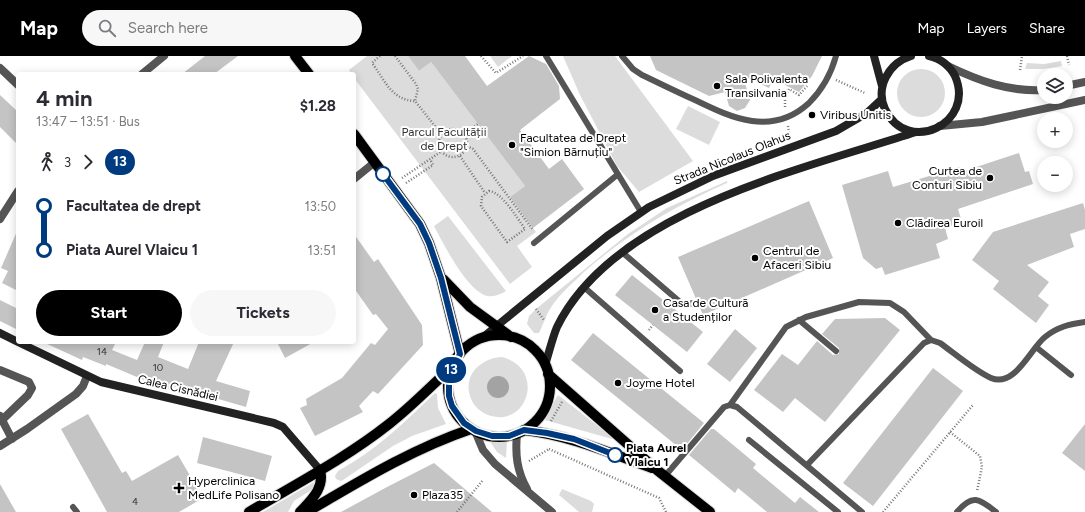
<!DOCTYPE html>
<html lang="en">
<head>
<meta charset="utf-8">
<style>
  :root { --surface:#fff; --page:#f7f7f7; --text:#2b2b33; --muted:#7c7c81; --accent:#000 }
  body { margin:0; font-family:Figtree,sans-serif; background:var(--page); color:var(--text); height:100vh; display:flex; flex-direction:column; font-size:15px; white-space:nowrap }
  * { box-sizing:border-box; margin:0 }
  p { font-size:13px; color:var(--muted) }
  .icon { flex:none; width:22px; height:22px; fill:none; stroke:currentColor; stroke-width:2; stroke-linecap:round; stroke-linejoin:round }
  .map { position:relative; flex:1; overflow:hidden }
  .panel { position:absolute; left:16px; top:16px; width:340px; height:272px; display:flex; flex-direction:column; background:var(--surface); border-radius:4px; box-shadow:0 2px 10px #0003 }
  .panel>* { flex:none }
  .badge { padding:0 8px; border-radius:13px; font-size:14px; line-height:26px }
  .fabs { position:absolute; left:1037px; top:12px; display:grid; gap:8px }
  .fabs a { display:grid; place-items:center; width:36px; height:36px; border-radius:50%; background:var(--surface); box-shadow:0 2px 10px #0003; font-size:20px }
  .map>.badge { position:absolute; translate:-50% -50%; box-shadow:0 0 0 2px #fff }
  .legs { display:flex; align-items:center; gap:6px; height:44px; padding:0 20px; font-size:13px }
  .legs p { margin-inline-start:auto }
  .summary { display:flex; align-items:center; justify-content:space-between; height:68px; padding:0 20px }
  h1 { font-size:22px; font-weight:700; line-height:30px }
  .cta { display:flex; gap:8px; margin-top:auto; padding:8px 20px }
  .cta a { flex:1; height:46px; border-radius:24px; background:var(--accent); color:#fff; font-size:16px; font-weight:700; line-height:46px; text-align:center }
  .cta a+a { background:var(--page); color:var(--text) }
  ul { padding:0 20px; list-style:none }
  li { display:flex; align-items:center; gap:14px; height:44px; font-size:15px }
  li i { display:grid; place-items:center; width:6px; height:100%; margin:0 5px; background:currentColor }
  li i::after { content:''; width:10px; height:10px; margin:-5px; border:3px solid; border-radius:50%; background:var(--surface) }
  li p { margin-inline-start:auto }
  li:first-child i { background:linear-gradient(#0000 50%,currentColor 0) }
  li:last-child i { background:linear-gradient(currentColor 50%,#0000 0) }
  header { display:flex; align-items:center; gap:24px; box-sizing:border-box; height:56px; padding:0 20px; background:var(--accent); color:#fff }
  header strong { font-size:19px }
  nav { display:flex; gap:22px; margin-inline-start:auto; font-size:14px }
  .search { width:280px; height:36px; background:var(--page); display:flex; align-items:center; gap:10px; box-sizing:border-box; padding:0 14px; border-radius:22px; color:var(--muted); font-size:15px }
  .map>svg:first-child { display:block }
</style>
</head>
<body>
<header>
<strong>Map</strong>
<div class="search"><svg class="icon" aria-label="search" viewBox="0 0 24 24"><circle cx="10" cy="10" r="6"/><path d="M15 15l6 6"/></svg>Search here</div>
<nav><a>Map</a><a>Layers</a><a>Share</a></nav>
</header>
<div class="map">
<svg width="1085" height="456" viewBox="0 0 1085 456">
  <rect width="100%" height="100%" fill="#fff"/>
  <path fill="#dcdcdc" d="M367 0H408L419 15 431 6 525 130 510 141 536 176 517 190 532 211 510 228 354 22V18H351L349 14Z
    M490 0H512L498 11Z
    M563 0H615L693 105 639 136 617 110 580 39Z
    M1061 5 1062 10 1043 13H1025L1027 7 1044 8Z
    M897 37a24 24 0 1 1 48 0a24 24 0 1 1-48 0Z
    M688 50 720 66 709 89 676 73Z
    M727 125V127C675 150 627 178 584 216 574 226 563 235 554 247 547 256 544 267 539 277H534L527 268 529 260 536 253 628 178 667 152Z
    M448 160 506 235C501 238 495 241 488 240 468 237 443 187 434 170Z
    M502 301C545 312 529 370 491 360 481 357 473 350 470 340 463 318 482 302 502 301Z
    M435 337 437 338 438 352 446 368 412 380 393 390 343 424 341 425 336 423 335 420 338 415C375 395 405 366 435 337Z
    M558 339 612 381V383L545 364V361Z
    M494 383 507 384 506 402 497 396 491 387Z
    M314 426 313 433 294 445 288 456H263Z
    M562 433 591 445 594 448 592 456H579L559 439Z"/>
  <path fill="#a3a3a3" d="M487 331a11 11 0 1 1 22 0a11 11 0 1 1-22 0Z"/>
  <path fill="#c4c4c4" d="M205 0H238L214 18H182Z
    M408 0H465L487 30 529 0 546 8 559 30 560 43 520 74 549 113 562 103 584 133 533 172 510 141 525 130 431 6 419 15Z
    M650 0H822L812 20 799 36 773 23 769 32 743 20 750 44 745 52 737 55 729 50 725 36 709 40 656 14Z
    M0 39 18 56V89L0 71Z
    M1019 97 1025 116 1029 115 1033 128 958 153 962 166 945 172 948 183 936 188 940 202 885 219 882 211 876 213 863 202 842 129 888 115 893 131 959 111 961 116Z
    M809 145 833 202 703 259 678 201Z
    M1083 147 1085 154V173L1070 178 1074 191 1027 209 1049 226 1038 240 1049 249 1036 267 993 233 999 225 972 204 993 176Z
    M18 173V235L2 227 8 215 1 212Z
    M354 178 374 206 378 203 422 269 423 289 378 338 373 335 359 350 363 356 315 380 300 352 307 349 306 343 342 322 371 287 375 289 388 273 376 258 373 259 354 232Z
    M632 219 703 276 687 296 615 239Z
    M0 244 18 253V274L0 265Z
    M885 262 900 274 825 366 795 342 783 356 754 334 782 298 798 309 817 285 833 299 839 298V292L822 278 835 263Z
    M735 273 757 292 730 326 707 308Z
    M593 277 704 367 682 394 571 304Z
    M43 286H116L112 294 137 304 145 286H164L158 301 188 313 199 286H234L216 325 250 335 246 351 170 329 168 334 106 308V310L83 301 82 304Z
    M277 286H314L285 302Z
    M933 312 963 335 873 450 843 427Z
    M88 358 122 417 126 415 132 425 178 399 203 442 179 456H107L61 373Z
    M1085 368V415L1062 397Z
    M711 373H714L756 408 753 412 795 447 800 441 819 456H767L738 432 735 437 689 399Z
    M203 381 272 400 265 425 197 407Z
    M434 407 492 456H341L387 431Z
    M0 428 16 456H0Z"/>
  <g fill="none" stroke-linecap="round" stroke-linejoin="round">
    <defs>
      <path id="primary" d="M295 0 309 18
        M354 78 420 168 429 187 441 222 460 298
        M443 223 470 251 511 281
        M448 330a51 51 0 1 1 102 0a51 51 0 1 1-102 0Z
        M548 318 657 414 710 456
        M524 374C569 379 610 397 652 412
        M249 456C296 428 346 402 389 368 411 351 431 330 452 311
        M300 456C311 444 325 432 320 414
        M307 456C360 425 412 393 471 373"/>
    </defs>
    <use href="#primary" stroke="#dbdbdb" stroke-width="12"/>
    <path stroke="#777" stroke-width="2.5" stroke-dasharray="1 2" stroke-linecap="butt" d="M380 0 372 7C385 24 391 44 415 45L442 79
      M395 0 416 28 418 33 415 45
      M481 0 496 17 523 0
      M1067 0 1069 9
      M1020 14 1022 0
      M836 24 865 37
      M785 51V40L789 33 799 39 807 30
      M788 70 789 78
      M439 87a14 14 0 1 1 28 0a14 14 0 1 1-28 0Z
      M465 78 478 68
      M467 90 473 93 533 174
      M460 100 485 137
      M402 122 442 95
      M406 127 433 109 430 103
      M489 135C502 136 517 162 525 173L507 186 481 150 482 141Z
      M536 253 544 264
      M649 274 653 269
      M551 365 562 346
      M950 376 980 400 982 411 977 435
      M549 393 659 442 666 456
      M529 405 549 393
      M457 456 483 424
      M883 456 973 349"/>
    <path stroke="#555" stroke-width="6" d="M546 0 641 156
      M622 0 633 13 642 19C659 27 677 36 695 44 732 62 772 81 809 47 822 34 831 18 836 0
      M534 187 617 119
      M623 197 680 246 686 249 693 247
      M585 232 680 315
      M799 264 836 295
      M1036 291 1071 319
      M730 349 786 271 806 261 859 246 890 247 904 256 931 284
      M749 384 838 456
      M807 409 924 287 931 284 940 287C954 297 975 315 991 322 1015 332 1030 293 1045 281 1057 271 1070 268 1085 266
      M665 420 724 351 730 349 737 351 862 456
      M73 451 77 456
      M957 456C972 438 979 442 996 456"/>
    <path stroke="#555" stroke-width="8" d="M0 12 18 29
      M142 18 164 0
      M354 123 375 106
      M0 163 18 135
      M0 314 29 326 32 332 28 339 2 364
      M0 360 12 383
      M0 390 27 373 76 338 83 330 87 320"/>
    <path stroke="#555" stroke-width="8" d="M948 10C979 25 1009 36 1044 34
      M1066 30 1085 26
      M940 70 982 66 1085 44
      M475 375 483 394 495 408 552 456
      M517 378C515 399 517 415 527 433"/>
    <path stroke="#222" stroke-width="8" d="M874 0 882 30
      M911 0C889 7 875 31 885 53 907 100 976 68 955 20 950 10 940 2 929 0
      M0 277 18 286
      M482 282 607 180 649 151 713 120 836 75 867 57 882 43
      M18 286 101 326 274 367 283 371 320 414
      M545 309C549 297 552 283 557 271 614 155 803 113 916 76"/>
    <use href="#primary" stroke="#000" stroke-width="10"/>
  </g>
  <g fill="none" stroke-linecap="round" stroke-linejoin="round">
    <defs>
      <path id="line-1" d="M383 118 420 168 429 187 441 222 460 298 449 321V340L452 350 464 367 476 375 492 380H509L524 374 547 377 574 383 615 399"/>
    </defs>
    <use href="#line-1" stroke="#fff" stroke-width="9"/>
    <use href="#line-1" stroke="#003b80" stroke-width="6"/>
  </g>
  <g fill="#000" stroke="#fff" stroke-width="1.5">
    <circle cx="717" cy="30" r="4"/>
    <circle cx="812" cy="59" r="4"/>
    <circle cx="512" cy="89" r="4"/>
    <circle cx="990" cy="122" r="4"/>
    <circle cx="898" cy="167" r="4"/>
    <circle cx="755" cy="202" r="4"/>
    <circle cx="655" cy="254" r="4"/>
    <circle cx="618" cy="327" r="4"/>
    <path d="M177 426h4v4h4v4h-4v4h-4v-4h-4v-4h4z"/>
    <circle cx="414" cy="439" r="4"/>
  </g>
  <g fill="#fff" stroke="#003b80" stroke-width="2">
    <circle cx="383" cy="118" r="7"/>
    <circle cx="615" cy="399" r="7"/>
  </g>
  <g text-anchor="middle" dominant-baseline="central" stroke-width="4" stroke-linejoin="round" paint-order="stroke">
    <g font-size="10" fill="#313131">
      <text x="102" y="295">14</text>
      <text x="158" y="311">10</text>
      <text x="135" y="445">4</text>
    </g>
    <g font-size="12" fill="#000" stroke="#fff" text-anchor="start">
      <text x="725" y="23">Sala Polivalenta<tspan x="725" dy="14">Transilvania</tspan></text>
      <text x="820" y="59">Viribus Unitis</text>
      <text x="520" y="82">Facultatea de Drept<tspan x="520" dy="14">"Simion Bărnuțiu"</tspan></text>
      <text x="982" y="115" text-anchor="end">Curtea de<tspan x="982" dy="14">Conturi Sibiu</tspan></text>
      <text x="906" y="167">Clădirea Euroil</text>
      <text x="763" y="195">Centrul de<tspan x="763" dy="14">Afaceri Sibiu</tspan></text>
      <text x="663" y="247">Casa de Cultură<tspan x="663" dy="14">a Studenților</tspan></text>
      <text x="626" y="327">Joyme Hotel</text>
      <text x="188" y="425">Hyperclinica<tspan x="188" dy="14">MedLife Polisano</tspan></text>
      <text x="422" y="439">Plaza35</text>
    </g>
    <g font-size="12" fill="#333" stroke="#fff">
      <text x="444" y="76">Parcul Facultății<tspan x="444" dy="14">de Drept</tspan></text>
    </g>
    <g font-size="12" fill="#000" stroke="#fff">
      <text transform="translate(732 102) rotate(-22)">Strada Nicolaus Olahus</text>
      <text transform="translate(178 332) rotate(13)">Calea Cisnădiei</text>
    </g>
    <g font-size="12" font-weight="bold" fill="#000" stroke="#fff" text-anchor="start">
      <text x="626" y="392">Piata Aurel<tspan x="626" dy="14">Vlaicu 1</tspan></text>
    </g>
  </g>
</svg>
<div class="fabs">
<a><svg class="icon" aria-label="layers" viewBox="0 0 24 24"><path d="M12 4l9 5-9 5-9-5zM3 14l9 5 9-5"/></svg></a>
<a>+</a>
<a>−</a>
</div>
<b class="badge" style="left:451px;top:314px;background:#003b80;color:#fff">13</b>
<section class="panel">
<div class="summary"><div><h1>4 min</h1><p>13:47 – 13:51 · Bus</p></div><b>$1.28</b></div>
<div class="legs"><svg class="icon" aria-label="walk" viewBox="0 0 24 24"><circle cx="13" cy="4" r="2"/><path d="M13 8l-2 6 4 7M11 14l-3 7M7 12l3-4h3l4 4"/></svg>3<svg class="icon" aria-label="forward" viewBox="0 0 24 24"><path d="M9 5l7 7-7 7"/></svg><b class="badge" style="background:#003b80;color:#fff">13</b></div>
<ul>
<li><i style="color:#003b80"></i><b>Facultatea de drept</b><p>13:50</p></li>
<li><i style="color:#003b80"></i><b>Piata Aurel Vlaicu 1</b><p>13:51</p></li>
</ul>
<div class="cta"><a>Start</a><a>Tickets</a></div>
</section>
</div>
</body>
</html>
